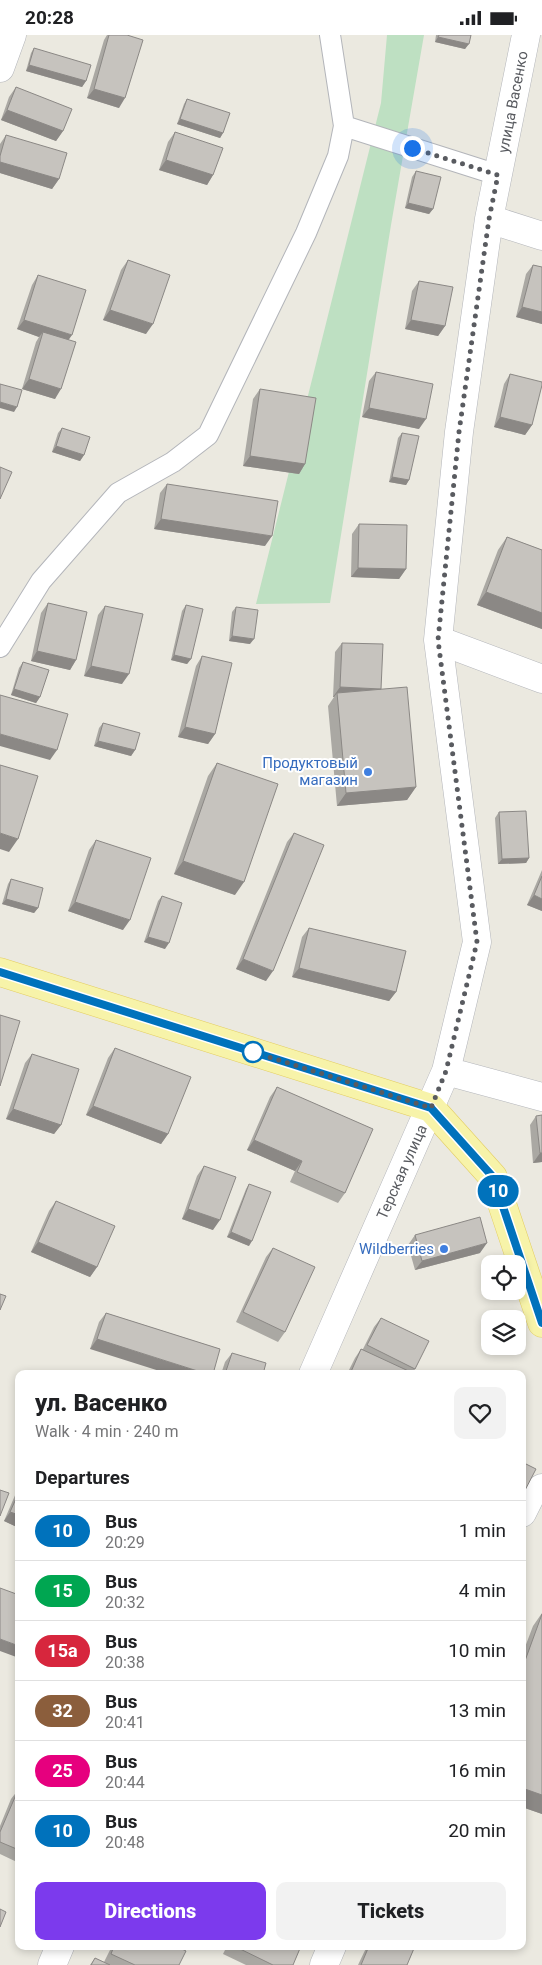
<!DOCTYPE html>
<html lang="en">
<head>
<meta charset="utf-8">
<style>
  :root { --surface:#fff; --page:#f2f2f2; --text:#202124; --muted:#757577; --line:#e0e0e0; --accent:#7c3aed }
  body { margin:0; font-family:Roboto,sans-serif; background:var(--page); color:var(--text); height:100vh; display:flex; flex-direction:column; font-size:19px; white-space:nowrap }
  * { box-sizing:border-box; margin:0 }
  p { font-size:16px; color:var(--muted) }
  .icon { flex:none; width:28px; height:28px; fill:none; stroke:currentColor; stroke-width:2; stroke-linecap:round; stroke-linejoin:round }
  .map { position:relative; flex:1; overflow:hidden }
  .drawer { position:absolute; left:15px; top:1335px; width:511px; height:580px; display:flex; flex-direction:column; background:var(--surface); border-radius:10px; box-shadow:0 2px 8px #0003 }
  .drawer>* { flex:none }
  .badge { padding:0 10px; border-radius:16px; font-size:18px; line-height:32px }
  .buttons { position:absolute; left:481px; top:1220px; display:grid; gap:10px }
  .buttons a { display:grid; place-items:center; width:45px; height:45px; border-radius:10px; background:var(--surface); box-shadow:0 2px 8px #0003; font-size:25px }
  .you { position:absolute; width:25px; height:25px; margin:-12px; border:4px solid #fff; border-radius:50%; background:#1a73e8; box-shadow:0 0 0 8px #1a73e833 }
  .map>.badge { position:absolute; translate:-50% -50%; box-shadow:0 0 0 2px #fff }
  h2 { padding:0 20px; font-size:19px; line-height:45px }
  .round { display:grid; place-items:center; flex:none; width:52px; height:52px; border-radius:10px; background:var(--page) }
  .headline { display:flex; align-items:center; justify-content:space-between; height:85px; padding:0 20px }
  h1 { font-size:24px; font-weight:800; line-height:38px }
  .action { display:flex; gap:10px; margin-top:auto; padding:10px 20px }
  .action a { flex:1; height:58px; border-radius:10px; background:var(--accent); color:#fff; font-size:20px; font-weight:800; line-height:58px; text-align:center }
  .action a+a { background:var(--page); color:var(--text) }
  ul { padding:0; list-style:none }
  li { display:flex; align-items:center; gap:15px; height:60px; padding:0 20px; border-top:1px solid var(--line) }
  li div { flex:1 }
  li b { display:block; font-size:19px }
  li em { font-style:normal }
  li .badge { min-width:55px; font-weight:700; text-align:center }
  .status { display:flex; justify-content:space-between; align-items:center; height:35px; padding:0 25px; background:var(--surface); direction:ltr }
  .status svg { height:14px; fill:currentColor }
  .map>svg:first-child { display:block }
</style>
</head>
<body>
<div class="status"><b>20:28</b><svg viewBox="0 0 49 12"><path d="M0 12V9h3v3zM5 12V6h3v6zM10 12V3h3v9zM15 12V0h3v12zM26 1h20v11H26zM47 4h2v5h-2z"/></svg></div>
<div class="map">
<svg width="542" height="1930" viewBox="0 0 542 1930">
  <rect width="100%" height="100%" fill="#ebe9e0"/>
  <path fill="#bee0c2" d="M387 0H424L391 190 330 568 256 569 381 68Z"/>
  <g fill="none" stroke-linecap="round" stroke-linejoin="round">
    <defs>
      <path id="service" d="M344 91 498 140
        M0 612 41 546 118 458 173 427 208 400 306 198 338 121 344 91 330 0"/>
      <path id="minor" d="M0 33 12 0
        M489 184 542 201
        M438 605 542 644
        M446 1036 542 1062
        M313 1339 446 1036 477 907 438 605 459 397 489 184 526 0
        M522 1478 531 1460 542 1453
        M52 1930 60 1911
        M324 1930 332 1911"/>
      <path id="primary" d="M0 937 431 1073 493 1142 542 1288"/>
    </defs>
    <use href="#service" stroke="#b3b5ba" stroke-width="22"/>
    <use href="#minor" stroke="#b3b5ba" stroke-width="29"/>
    <use href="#primary" stroke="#e3cd61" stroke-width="29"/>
    <use href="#service" stroke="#fff" stroke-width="20"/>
    <use href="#minor" stroke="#fff" stroke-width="28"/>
    <use href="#primary" stroke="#f7f3a9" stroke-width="28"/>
  </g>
  <path fill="#aaa8a3" d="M107 0H127L119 73 87 63 104 5Z
    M436 0H471L465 14 435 7Z
    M34 13 86 46 82 52 26 36 31 18Z
    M16 52 63 96 56 106 1 85 9 62Z
    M187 64 223 98 220 103 177 89 184 69Z
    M175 97 213 140 207 150 159 135 168 107Z
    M6 100 59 144 52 154 0 138V109Z
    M416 136 433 174 429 179 405 173 412 142Z
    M128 225 146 299 103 285 121 235Z
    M533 230 542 232V289L516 282 526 239Z
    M38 240 69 305 55 364 22 354 36 307 39 302 17 294 32 250Z
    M419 246 445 291 438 301 405 294 412 256Z
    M376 337 419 394 362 382 369 346Z
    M510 339 532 390 525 400 494 392 504 349Z
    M260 354 305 429 299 439 243 431 253 364Z
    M62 393 84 420 80 426 52 417 58 398Z
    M402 398 409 445 406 450 389 447 398 403Z
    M167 449 265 511 154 494 160 458Z
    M359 489 406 534 399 544 351 542 352 499Z
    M507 502 542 515V594L477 570 498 515Z
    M48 568 76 625 70 635 31 626 41 578Z
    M186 570 191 624 187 629 171 625 182 576Z
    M105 571 122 649 84 641 98 580Z
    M236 572 250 609 229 606 232 577Z
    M342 608 381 654 416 752 407 765 337 771 328 671 334 662H333L335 617Z
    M202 621 215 699 208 709 178 702 196 631Z
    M23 627 40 662 36 668 11 660 19 633Z
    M103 688 135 715 131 721 94 711 99 693Z
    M217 728 235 860 174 839 208 741Z
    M499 777 529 823 526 828 498 829 495 783Z
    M294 798 266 946 236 934 287 807Z
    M96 805 123 895 68 876 89 815Z
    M542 835V876L527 870Z
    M11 844 38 873 34 878 2 869 8 849Z
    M162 861 165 914 144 907 158 866Z
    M309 893 396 957 389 966 292 942 302 902Z
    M115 1013 168 1099 161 1109 86 1080 108 1023Z
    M32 1019 61 1090 54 1099 6 1084 25 1028Z
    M277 1052 345 1158 338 1168 290 1147 295 1136 247 1115 270 1062Z
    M536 1081 542 1127 533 1128 530 1090Z
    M204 1131 213 1195 182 1184 197 1141Z
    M249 1149V1211L227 1202 246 1154Z
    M56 1166 97 1232 90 1242 31 1217 49 1176Z
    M415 1200 480 1218 415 1235 408 1210Z
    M273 1213 285 1297 278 1307 236 1287 266 1222Z
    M106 1278 220 1314H90L99 1287Z
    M381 1283 415 1334 412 1338 415 1339H347L355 1323 361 1314H363L374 1292Z
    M232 1318 263 1339H221L225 1327Z
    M19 1451V1493L4 1486Z
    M542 1578V1779L522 1772V1620L533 1591Z
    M18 1755H19V1828L0 1819V1791L11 1764Z
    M112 1911H176L179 1930H90L95 1923 104 1927Z
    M227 1911H301L293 1930H246L223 1919Z
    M367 1911H415L407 1930H358Z"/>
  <path fill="#8b8885" d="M438 2 469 9 465 14 435 7Z
    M29 30 86 46 82 52 26 36Z
    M94 54 125 63 119 73 87 63Z
    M7 75 63 96 56 106 1 85Z
    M180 84 223 98 220 103 177 89Z
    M166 125 213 140 207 150 159 135Z
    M0 127 59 144 52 154 0 138Z
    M408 168 433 174 429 179 405 173Z
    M522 272 542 277V289L516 282Z
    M110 275 153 289 146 299 103 285Z
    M24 285 72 300 65 310 43 297 39 302 17 294Z
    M411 285 445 291 438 301 405 294Z
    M29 344 61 354 55 364 22 354Z
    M0 367 17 372 14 377 0 373Z
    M369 373 426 384 419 394 362 382Z
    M500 382 532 390 525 400 494 392Z
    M56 411 84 420 80 426 52 417Z
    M250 421 305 429 299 439 243 431Z
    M392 442 409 445 406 450 389 447Z
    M161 484 272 501 265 511 154 494Z
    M358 533 406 534 399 544 351 542Z
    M486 557 542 578V594L477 570Z
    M232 601 254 604 250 609 229 606Z
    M37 616 76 625 70 635 31 626Z
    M174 620 191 624 187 629 171 625Z
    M91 631 129 639 122 649 84 641Z
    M340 652 381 654 337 658 334 662H333Z
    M14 654 40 662 36 668 11 660Z
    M185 692 215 699 208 709 178 702Z
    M0 699 57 715 50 725 0 711Z
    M98 706 135 715 131 721 94 711Z
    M416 752 407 765 337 771 346 758Z
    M0 798 18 804 9 817 0 814Z
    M529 823 526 828 498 829 502 824Z
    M183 826 244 847 235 860 174 839Z
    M534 860 542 864V876L527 870Z
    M6 864 38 873 34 878 2 869Z
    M75 867 130 885 123 895 68 876Z
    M148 902 169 908 165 914 144 907Z
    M243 924 273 936 266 946 236 934Z
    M299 933 396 957 389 966 292 942Z
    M93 1071 168 1099 161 1109 86 1080Z
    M13 1074 61 1090 54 1099 6 1084Z
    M254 1105 302 1126 295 1136 247 1115Z
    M540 1118H542V1127L533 1128Z
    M188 1174 220 1185 213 1195 182 1184Z
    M231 1197 252 1206 249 1211 227 1202Z
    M38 1207 97 1232 90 1242 31 1217Z
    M487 1208 480 1218 415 1235 422 1226Z
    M97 1304 207 1339H169L90 1314Z
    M10 1477 19 1480V1493L4 1486Z
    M0 1604 19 1611V1623L0 1616Z
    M522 1753 542 1760V1779L522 1772Z"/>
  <path fill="#c6c3be" stroke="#8b8885" d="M109 0H127L143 5 125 63 94 54Z
    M439 0H471L469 9 438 2Z
    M34 13 91 30 86 46 29 30Z
    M16 52 72 74 63 96 7 75Z
    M187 64 230 78 223 98 180 84Z
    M175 97 223 113 213 140 166 125Z
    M6 100 67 118 59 144 0 127V121Z
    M416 136 441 142 433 174 408 168Z
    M128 225 170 240 153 289 110 275Z
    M533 230 542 232V277L522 272Z
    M38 240 86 255 72 300 24 285Z
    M419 246 453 252 445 291 411 285Z
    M43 297 76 307 61 354 29 344Z
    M376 337 433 349 426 384 369 373Z
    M510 339 542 347V350L532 390 500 382Z
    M0 349 22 355 17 372 0 367Z
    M260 354 316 363 305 429 250 421Z
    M62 393 90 402 84 420 56 411Z
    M402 398 419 401 409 445 392 442Z
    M0 432 12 437 0 464Z
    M167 449 278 466 272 501 161 484Z
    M359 489 407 490 406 534 358 533Z
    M507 502 542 515V578L486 557Z
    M48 568 87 577 76 625 37 616Z
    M186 570 203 574 191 624 174 620Z
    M105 571 143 579 129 639 91 631Z
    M236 572 258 575 254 604 232 601Z
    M342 608 383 609 381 654 340 652Z
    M202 621 232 628 215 699 185 692Z
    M23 627 49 635 40 662 14 654Z
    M407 652 416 752 346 758 337 658Z
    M0 660 68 679 57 715 0 699Z
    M103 688 140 698 135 715 98 706Z
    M217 728 278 749 244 847 183 826Z
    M0 730 38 741 18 804 0 798Z
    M526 776 529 823 502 824 499 777Z
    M294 798 324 810 273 936 243 924Z
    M96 805 151 823 130 885 75 867Z
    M542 841V864L534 860Z
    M11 844 43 853 38 873 6 864Z
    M162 861 182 868 169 908 148 902Z
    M309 893 406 916 396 957 299 933Z
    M0 980 20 986 0 1051Z
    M115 1013 191 1042 168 1099 93 1071Z
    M32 1019 79 1034 61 1090 13 1074Z
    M277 1052 373 1094 345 1158 297 1137 302 1126 254 1105Z
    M542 1080V1118H540L536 1081Z
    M204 1131 236 1142 220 1185 188 1174Z
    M249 1149 271 1157 252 1206 231 1197Z
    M56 1166 115 1191 97 1232 38 1207Z
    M480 1182 487 1208 422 1226 415 1200Z
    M273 1213 315 1232 285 1297 243 1277Z
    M0 1259 6 1261 0 1275Z
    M106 1278 220 1314 213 1339H207L97 1304Z
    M381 1283 429 1306 415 1334 367 1310Z
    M361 1314 415 1339H350Z
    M232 1318 266 1328 263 1339H225Z
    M522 1427 536 1434 522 1461Z
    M0 1455 9 1458 0 1481Z
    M19 1457V1480L10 1477Z
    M0 1553 19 1560V1611L0 1604Z
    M542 1579V1760L522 1753V1634Z
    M18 1755H19V1815L0 1807V1797Z
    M0 1874 6 1877 0 1892Z
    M114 1911H176L186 1916 179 1930H135L111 1919Z
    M234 1911H301L293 1930H273Z
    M369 1911H415L407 1930H361Z
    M95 1923 110 1930H91Z"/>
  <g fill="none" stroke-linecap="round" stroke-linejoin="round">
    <defs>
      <path id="line" d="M0 937 431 1073 493 1142 542 1288"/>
    </defs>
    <use href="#line" stroke="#fff" stroke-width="11"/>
    <use href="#line" stroke="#0072bc" stroke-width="8"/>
    <path stroke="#595b60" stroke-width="5" stroke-dasharray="0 9" d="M253 1017 431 1073 446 1036 477 907 438 605 459 397 489 184 498 140 412 113"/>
  </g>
  <g fill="#3f7fe0" stroke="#fff" stroke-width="2">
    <circle cx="368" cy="737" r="5"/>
    <circle cx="444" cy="1214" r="5"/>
  </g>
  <circle fill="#fff" stroke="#0072bc" stroke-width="2.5" cx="253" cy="1017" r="10"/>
  <g text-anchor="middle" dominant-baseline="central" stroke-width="4" stroke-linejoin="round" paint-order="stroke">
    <g font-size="15" fill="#595b60" stroke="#fff">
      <text transform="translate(513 67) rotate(-79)">улица Васенко</text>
      <text transform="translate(402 1137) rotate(-66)">Терская улица</text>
    </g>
    <g font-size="15" fill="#366cbe" stroke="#fff" text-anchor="end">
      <text x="358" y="728">Продуктовый<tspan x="358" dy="17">магазин</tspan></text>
      <text x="434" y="1214">Wildberries</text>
    </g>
  </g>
</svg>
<div class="buttons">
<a><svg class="icon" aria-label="locate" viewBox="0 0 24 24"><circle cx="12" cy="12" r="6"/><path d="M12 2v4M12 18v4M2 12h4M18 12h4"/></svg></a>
<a><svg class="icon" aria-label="layers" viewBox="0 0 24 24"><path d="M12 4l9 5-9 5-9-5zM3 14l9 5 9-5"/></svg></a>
</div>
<div class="you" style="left:412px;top:113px"></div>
<b class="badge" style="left:498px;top:1156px;background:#0072bc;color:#fff">10</b>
<section class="drawer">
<div class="headline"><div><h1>ул. Васенко</h1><p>Walk · 4 min · 240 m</p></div><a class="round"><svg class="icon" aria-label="heart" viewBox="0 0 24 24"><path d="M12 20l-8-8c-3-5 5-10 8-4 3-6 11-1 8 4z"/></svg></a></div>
<h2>Departures</h2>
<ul>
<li><span class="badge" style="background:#0072bc;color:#fff">10</span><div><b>Bus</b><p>20:29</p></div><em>1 min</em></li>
<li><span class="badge" style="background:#00a651;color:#fff">15</span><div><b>Bus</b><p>20:32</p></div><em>4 min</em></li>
<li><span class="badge" style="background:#d7263d;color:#fff">15а</span><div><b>Bus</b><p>20:38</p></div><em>10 min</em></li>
<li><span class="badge" style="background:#8b5e3c;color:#fff">32</span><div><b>Bus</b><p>20:41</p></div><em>13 min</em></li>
<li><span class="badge" style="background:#e6007e;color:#fff">25</span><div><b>Bus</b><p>20:44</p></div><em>16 min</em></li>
<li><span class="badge" style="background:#0072bc;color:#fff">10</span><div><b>Bus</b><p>20:48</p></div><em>20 min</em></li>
</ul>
<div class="action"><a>Directions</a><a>Tickets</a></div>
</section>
</div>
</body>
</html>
